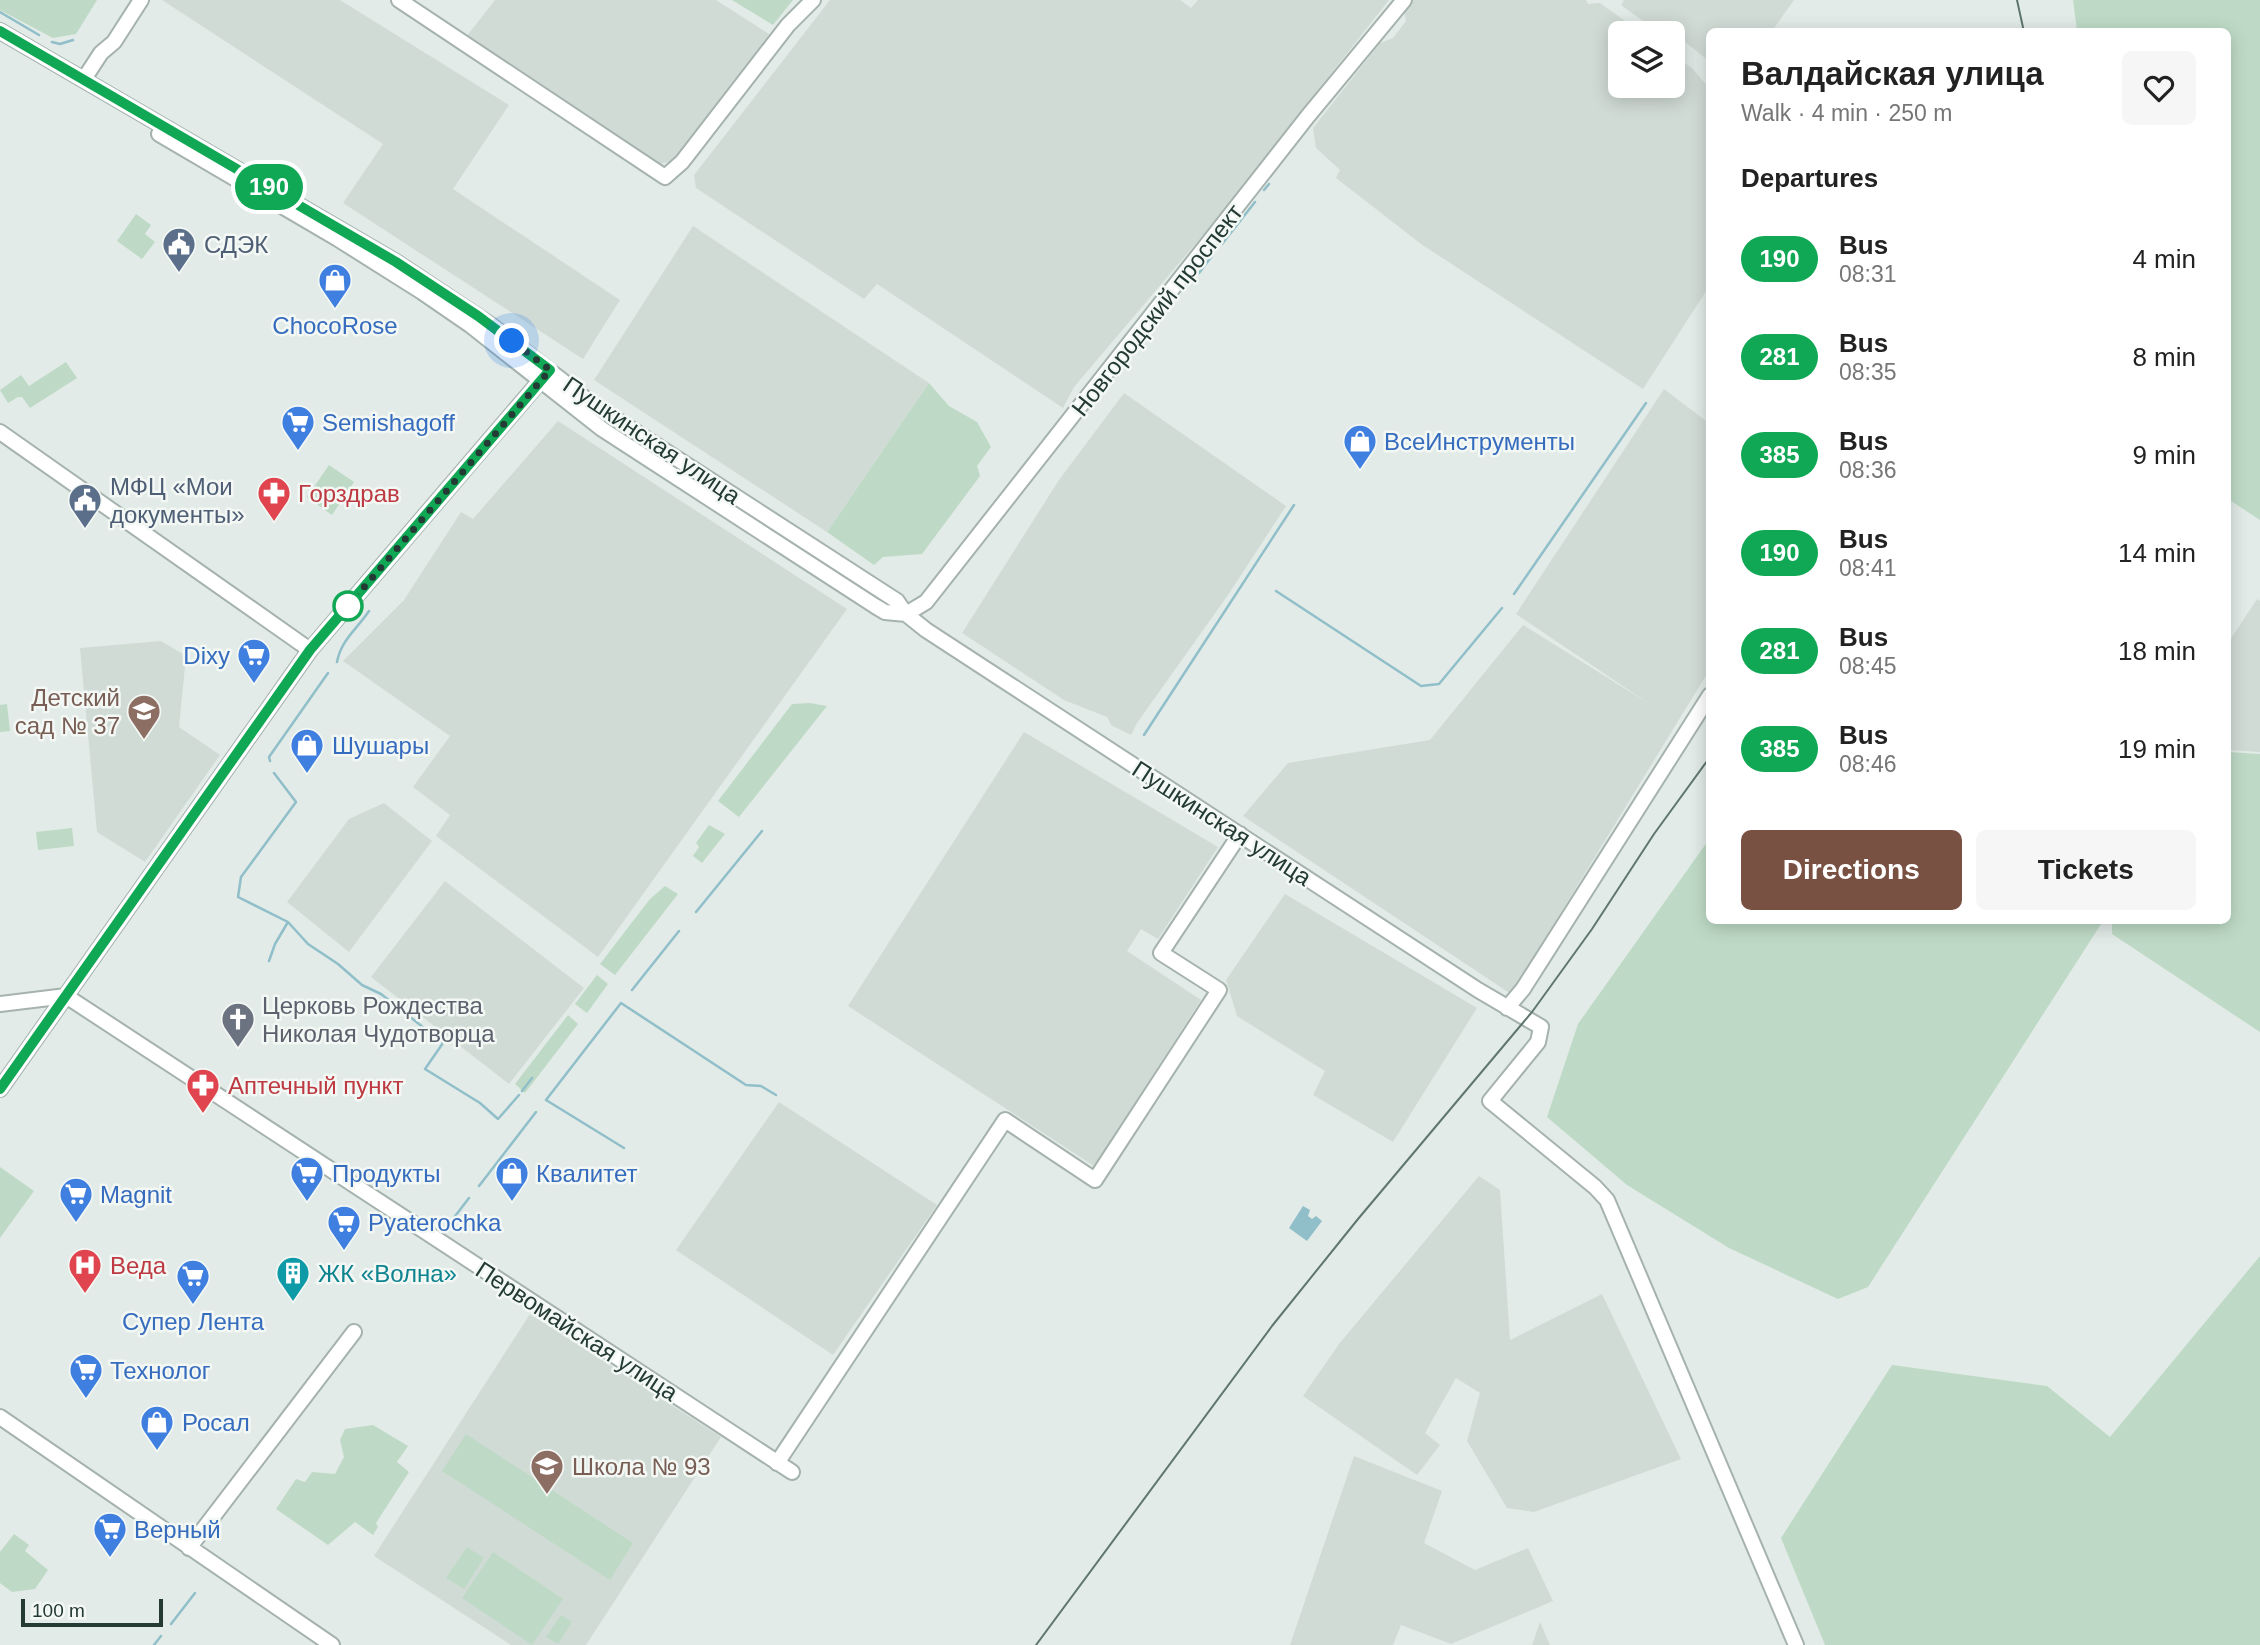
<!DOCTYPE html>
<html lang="en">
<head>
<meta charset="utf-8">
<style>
  :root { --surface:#fff; --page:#f6f6f6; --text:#222; --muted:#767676; --accent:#795142 }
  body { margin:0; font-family:Arial,sans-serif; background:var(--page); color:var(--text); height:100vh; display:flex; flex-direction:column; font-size:26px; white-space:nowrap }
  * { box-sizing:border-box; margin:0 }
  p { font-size:23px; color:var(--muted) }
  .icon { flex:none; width:38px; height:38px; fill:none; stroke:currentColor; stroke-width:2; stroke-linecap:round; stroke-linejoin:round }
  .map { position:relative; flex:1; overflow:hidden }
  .details { position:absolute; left:1706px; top:28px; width:525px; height:896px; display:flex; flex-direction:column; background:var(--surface); border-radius:10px; box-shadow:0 4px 18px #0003 }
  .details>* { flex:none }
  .badge { padding:0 14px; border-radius:23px; font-size:24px; line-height:46px }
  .tools { position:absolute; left:1608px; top:21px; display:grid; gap:14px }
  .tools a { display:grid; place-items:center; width:77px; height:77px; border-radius:10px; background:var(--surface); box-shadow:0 4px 18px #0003; font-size:35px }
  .scale { position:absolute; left:21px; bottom:18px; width:142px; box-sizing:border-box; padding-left:7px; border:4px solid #243a35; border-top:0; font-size:19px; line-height:24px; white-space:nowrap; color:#243a35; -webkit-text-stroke:5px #f3f8f5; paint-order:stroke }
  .you { position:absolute; width:35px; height:35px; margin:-18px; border:5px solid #fff; border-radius:50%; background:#1a73e8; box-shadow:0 0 0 10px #1a73e833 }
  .map>.badge { position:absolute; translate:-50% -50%; box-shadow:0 0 0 4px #fff }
  h2 { padding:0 35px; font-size:26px; line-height:63px }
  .round { display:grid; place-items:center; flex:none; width:74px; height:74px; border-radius:10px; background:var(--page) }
  .head { display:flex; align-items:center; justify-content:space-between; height:119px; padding:0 35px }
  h1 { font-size:33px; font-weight:700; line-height:52px }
  .action { display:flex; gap:14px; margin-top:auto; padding:14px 35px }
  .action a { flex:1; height:80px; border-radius:10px; background:var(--accent); color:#fff; font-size:28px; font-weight:700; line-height:80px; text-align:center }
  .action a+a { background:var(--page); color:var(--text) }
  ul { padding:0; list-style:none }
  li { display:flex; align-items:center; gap:21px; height:98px; padding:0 35px }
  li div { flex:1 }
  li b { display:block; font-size:26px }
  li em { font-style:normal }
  li .badge { min-width:77px; font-weight:700; text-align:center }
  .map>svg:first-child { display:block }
</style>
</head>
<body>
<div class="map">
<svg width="2260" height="1645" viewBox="0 0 2260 1645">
  <rect width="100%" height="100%" fill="#e2ebe7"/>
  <path fill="#d1dbd6" d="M162 0H340L509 105 453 189 620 300 583 359 343 203 383 144Z
    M495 0H716L772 36 673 161 660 164 466 37Z
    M830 0H1180L1191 8 1198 0H1389L1219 216 1074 387 1063 408 877 284 864 299 696 188 694 175Z
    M1413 0H1586L1588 4 1600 3 1642 33H1620V86H1673V55L1692 68 1710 89V285L1643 389 1421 244 1336 178 1340 170 1316 148 1313 128 1380 43 1393 38 1406 21 1404 11Z
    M1624 0H1794L1772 31 1710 32V62L1669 29H1654L1621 5Z
    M693 226 929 383 827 532 594 380Z
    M1664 389 1710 424V669L1511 994 1243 816 1288 763 1430 740 1523 625 1648 703 1516 614Z
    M1124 393 1286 506 1228 595 1137 723 1131 735 1111 725 1107 717 1064 700 962 633 1059 480Z
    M558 421 847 609 598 957 436 836 450 815 413 787 450 736 343 661 404 600 461 512 473 519Z
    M2257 599 2260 601V752L2228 750V643Z
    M161 641 186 656 179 727 220 755 145 862 97 832 80 648Z
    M1024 732 1218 847 1158 939 1141 929 1127 951 1201 1000 1094 1166 848 1006Z
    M384 803 432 841 349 952 287 902 349 819Z
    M445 881 584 988 509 1084 371 977Z
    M1285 894 1477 1008 1393 1142 1313 1095 1325 1071 1237 1016 1226 980Z
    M779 1102 937 1205 833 1355 676 1250Z
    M1479 1176 1500 1190 1510 1340 1602 1294 1681 1459 1534 1512 1507 1508 1467 1441 1480 1393 1456 1378 1425 1433 1440 1445 1417 1475 1303 1396 1339 1344Z
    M530 1314 721 1437 586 1645H511L374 1556Z
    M1354 1456 1442 1491 1424 1543 1475 1570 1528 1548 1553 1601 1451 1644 1401 1625 1393 1645H1290Z
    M1540 1622 1550 1645H1532Z"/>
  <path fill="#bedac6" d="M0 0H97L76 34 53 38 0 10Z
    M732 0H793L773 25Z
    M2073 0H2260V520L2228 499V32L2077 31Z
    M136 214 151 225 145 234 155 242 142 259 117 241Z
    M66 362 77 378 30 408 22 397H18L8 403 0 390 21 375 29 386Z
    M929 383 949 406 977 422 991 447 977 466 980 476 922 554 883 557 874 565 827 532Z
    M329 465 354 482 332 515 307 497Z
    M810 703 827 706 739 817 718 801 792 704Z
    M7 704 10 731 0 732V705Z
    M2228 752 2260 754V1032L2112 934V921L2228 920Z
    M709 825 725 834 702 863 693 856 699 847 696 843Z
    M72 828 74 846 38 850 36 832Z
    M1710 838V920H1898L1902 923 1904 920 2103 921 1868 1287 1838 1299 1729 1248 1627 1185 1547 1117 1578 1024Z
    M665 886 678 894 615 975 600 964 650 899Z
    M597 975 608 984 587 1013 575 1004Z
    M568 1015 578 1024 525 1093 515 1084Z
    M0 1167 34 1191 0 1238Z
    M2260 1256V1645H1825L1781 1538 1892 1365 2047 1386 2110 1437Z
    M373 1425 408 1446 397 1462 409 1472 376 1523 378 1527 373 1535 355 1522 328 1545 276 1509 296 1479 305 1482 312 1472 335 1474 344 1457 340 1440 345 1429Z
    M466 1434 633 1543 610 1580 442 1471Z
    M14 1534 29 1545 25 1551 48 1570 35 1589 12 1592 0 1583V1552Z
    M467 1547 484 1558 464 1589 446 1578Z
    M493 1552 563 1599 532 1645 462 1598Z
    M561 1615 572 1622 558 1644 546 1637Z"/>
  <path fill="#90bfca" d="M1303 1206 1310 1210 1308 1216 1312 1219 1316 1216 1322 1221 1307 1241 1289 1228Z"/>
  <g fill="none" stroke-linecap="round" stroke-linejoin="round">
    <path stroke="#90bfca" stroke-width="2.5" d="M0 12 39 35
      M52 42 60 44 73 40
      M1264 190 1269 184
      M1222 244 1255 202
      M1199 273 1212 256
      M1276 591 1421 686 1439 684 1502 608
      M1514 594 1646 403
      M337 662C341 640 357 629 369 611
      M1144 735 1294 505
      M270 761 269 757 328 673
      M274 773 296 802 241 877 238 897 288 922 308 944 338 964 362 985 381 994 443 1043 425 1069 480 1103 498 1119 519 1095
      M696 912 762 831
      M269 961 275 944 288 922
      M632 990 679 931
      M522 1091 532 1078
      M624 1148 546 1100 621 1003 746 1085 761 1086 776 1095
      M479 1186 536 1112
      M449 1224 469 1198
      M171 1624 195 1593
      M154 1645 161 1636"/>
    <defs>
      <path id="minor" d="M399 0 665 177 682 162 788 25 813 0
        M0 31 396 262 492 326 591 403 897 601 906 614 926 630 1478 990 1541 1027 1538 1042 1490 1101 1595 1187 1607 1200 1796 1645
        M84 79 101 53 114 42 141 0
        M159 134 338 239 422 292 470 325 602 429 875 606 885 612 906 614
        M0 432 310 650
        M906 614 926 602 1308 116 1404 0
        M0 1004 66 996 792 1472
        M1507 1008 1523 989 1710 695
        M0 1089 310 650 547 373
        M0 1417 332 1645
        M777 1463 1005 1120 1095 1180 1219 990 1161 953 1240 834
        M189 1548 354 1332"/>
    </defs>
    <use href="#minor" stroke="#a5b2ae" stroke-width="18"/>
    <use href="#minor" stroke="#fff" stroke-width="14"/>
    <path stroke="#5f7670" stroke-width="2" d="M2017 0 2024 32
      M1036 1645 1272 1326 1358 1219 1532 1012 1592 929 1654 834 1710 757"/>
  </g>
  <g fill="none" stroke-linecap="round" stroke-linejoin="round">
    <defs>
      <path id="line" d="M0 31 396 262 478 316 550 370 310 650 0 1089"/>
    </defs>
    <use href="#line" stroke="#fff" stroke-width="16"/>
    <use href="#line" stroke="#10a855" stroke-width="10"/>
    <path stroke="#243a35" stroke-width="7" stroke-dasharray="0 12.6" d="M348 606 550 370 512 341"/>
  </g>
  <defs>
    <symbol id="civic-pin" viewBox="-11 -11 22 30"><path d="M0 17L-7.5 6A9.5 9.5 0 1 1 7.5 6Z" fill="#5c6f8a" stroke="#f3f8f5"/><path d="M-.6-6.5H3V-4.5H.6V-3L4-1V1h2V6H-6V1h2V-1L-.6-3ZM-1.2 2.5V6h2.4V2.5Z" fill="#fff"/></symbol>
    <symbol id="shop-pin" viewBox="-11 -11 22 30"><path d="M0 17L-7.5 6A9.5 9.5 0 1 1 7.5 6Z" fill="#3f7fe0" stroke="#f3f8f5"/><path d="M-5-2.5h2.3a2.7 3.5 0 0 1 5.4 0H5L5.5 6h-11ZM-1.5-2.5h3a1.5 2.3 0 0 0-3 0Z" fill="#fff"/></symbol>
    <symbol id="supermarket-pin" viewBox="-11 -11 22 30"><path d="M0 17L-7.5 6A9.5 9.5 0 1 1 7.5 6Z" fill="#3f7fe0" stroke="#f3f8f5"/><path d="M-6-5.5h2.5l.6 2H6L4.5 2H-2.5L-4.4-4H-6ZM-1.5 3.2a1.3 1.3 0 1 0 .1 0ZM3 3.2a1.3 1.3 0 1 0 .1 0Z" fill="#fff"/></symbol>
    <symbol id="pharmacy-pin" viewBox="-11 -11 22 30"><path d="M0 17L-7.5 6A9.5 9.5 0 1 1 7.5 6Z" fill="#e0444e" stroke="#f3f8f5"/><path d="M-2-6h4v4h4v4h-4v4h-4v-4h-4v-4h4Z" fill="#fff"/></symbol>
    <symbol id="school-pin" viewBox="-11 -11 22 30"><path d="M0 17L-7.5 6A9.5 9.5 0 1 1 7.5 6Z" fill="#8d6e63" stroke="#f3f8f5"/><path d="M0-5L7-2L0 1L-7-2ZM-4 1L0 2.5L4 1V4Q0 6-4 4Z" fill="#fff"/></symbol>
    <symbol id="church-pin" viewBox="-11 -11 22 30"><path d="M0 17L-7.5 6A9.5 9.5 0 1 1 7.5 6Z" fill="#6b7280" stroke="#f3f8f5"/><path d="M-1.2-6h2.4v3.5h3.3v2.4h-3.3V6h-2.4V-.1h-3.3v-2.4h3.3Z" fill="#fff"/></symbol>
    <symbol id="hospital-pin" viewBox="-11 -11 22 30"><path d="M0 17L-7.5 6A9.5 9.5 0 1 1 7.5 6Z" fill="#e0444e" stroke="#f3f8f5"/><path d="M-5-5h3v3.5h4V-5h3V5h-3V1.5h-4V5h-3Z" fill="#fff"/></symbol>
    <symbol id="building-pin" viewBox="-11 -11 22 30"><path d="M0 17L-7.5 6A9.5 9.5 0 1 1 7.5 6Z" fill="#0f9aa8" stroke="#f3f8f5"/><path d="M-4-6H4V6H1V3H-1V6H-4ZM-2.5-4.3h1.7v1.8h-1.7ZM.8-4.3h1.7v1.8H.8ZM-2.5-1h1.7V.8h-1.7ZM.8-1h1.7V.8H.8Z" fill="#fff"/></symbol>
  </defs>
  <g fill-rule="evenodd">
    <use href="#civic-pin" x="160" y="225" width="38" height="52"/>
    <use href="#shop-pin" x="316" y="261" width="38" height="52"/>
    <use href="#supermarket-pin" x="279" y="403" width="38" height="52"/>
    <use href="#shop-pin" x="1341" y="422" width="38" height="52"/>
    <use href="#pharmacy-pin" x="255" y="474" width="38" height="52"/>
    <use href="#civic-pin" x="66" y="481" width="38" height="52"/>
    <use href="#supermarket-pin" x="235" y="636" width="38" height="52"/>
    <use href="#school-pin" x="125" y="692" width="38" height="52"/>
    <use href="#shop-pin" x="288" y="726" width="38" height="52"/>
    <use href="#church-pin" x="219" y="1000" width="38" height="52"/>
    <use href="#pharmacy-pin" x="184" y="1066" width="38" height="52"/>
    <use href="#supermarket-pin" x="288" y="1154" width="38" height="52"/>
    <use href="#shop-pin" x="493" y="1154" width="38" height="52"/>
    <use href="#supermarket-pin" x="57" y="1175" width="38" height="52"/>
    <use href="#supermarket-pin" x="325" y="1203" width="38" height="52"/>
    <use href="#hospital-pin" x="66" y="1246" width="38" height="52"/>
    <use href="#building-pin" x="274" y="1254" width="38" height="52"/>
    <use href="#supermarket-pin" x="174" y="1257" width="38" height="52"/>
    <use href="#supermarket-pin" x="67" y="1351" width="38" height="52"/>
    <use href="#shop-pin" x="138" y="1403" width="38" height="52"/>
    <use href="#school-pin" x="528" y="1447" width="38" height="52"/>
    <use href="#supermarket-pin" x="91" y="1510" width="38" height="52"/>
  </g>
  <circle fill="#fff" stroke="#10a855" stroke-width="3.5" cx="348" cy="606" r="14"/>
  <g text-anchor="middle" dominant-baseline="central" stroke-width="5" stroke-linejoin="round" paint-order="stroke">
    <g font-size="24" fill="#4e5e75" stroke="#f3f8f5" text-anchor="start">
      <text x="204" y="244">СДЭК</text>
      <text x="110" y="486">МФЦ «Мои<tspan x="110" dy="28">документы»</tspan></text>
    </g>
    <g font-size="24" fill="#243a35" stroke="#f3f8f5">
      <text transform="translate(1157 310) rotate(-52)">Новгородский проспект</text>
      <text transform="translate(652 440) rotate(34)">Пушкинская улица</text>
      <text transform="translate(1222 823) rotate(33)">Пушкинская улица</text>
      <text transform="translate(577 1331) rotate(33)">Первомайская улица</text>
    </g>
    <g font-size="24" fill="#366cbe" stroke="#f3f8f5" text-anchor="start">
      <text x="335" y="325" text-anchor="middle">ChocoRose</text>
      <text x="322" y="422">Semishagoff</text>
      <text x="1384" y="441">ВсеИнструменты</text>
      <text x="230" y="655" text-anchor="end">Dixy</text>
      <text x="332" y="745">Шушары</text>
      <text x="332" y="1173">Продукты</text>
      <text x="536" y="1173">Квалитет</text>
      <text x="100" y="1194">Magnit</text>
      <text x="368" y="1222">Pyaterochka</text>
      <text x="193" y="1321" text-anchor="middle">Супер Лента</text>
      <text x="110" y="1370">Технолог</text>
      <text x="182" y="1422">Росал</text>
      <text x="134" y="1529">Верный</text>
    </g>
    <g font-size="24" fill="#be3a42" stroke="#f3f8f5" text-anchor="start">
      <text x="298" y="493">Горздрав</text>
      <text x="228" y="1085">Аптечный пункт</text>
      <text x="110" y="1265">Веда</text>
    </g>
    <g font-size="24" fill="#785e54" stroke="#f3f8f5" text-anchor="end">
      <text x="120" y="697">Детский<tspan x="120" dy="28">сад № 37</tspan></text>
      <text x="572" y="1466" text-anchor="start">Школа № 93</text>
    </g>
    <g font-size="24" fill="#5b616d" stroke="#f3f8f5" text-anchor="start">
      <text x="262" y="1005">Церковь Рождества<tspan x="262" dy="28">Николая Чудотворца</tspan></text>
    </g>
    <g font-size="24" fill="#0d838f" stroke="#f3f8f5" text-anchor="start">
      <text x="318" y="1273">ЖК «Волна»</text>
    </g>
  </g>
</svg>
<div class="tools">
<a><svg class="icon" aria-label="layers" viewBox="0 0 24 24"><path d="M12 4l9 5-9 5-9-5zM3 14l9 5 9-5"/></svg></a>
</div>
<div class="scale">100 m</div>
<div class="you" style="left:512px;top:341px"></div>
<b class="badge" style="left:269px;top:187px;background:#10a855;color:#fff">190</b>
<section class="details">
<div class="head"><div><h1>Валдайская улица</h1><p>Walk · 4 min · 250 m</p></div><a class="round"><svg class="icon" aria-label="heart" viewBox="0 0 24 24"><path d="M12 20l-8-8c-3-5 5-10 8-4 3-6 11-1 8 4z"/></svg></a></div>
<h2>Departures</h2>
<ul>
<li><span class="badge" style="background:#10a855;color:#fff">190</span><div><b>Bus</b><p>08:31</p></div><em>4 min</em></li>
<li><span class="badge" style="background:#10a855;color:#fff">281</span><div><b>Bus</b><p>08:35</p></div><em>8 min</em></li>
<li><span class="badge" style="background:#10a855;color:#fff">385</span><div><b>Bus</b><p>08:36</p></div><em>9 min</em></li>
<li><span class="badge" style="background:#10a855;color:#fff">190</span><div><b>Bus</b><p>08:41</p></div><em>14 min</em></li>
<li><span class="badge" style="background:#10a855;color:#fff">281</span><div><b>Bus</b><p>08:45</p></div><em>18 min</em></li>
<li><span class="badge" style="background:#10a855;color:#fff">385</span><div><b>Bus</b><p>08:46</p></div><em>19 min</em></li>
</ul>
<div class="action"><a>Directions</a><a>Tickets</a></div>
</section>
</div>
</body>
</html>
